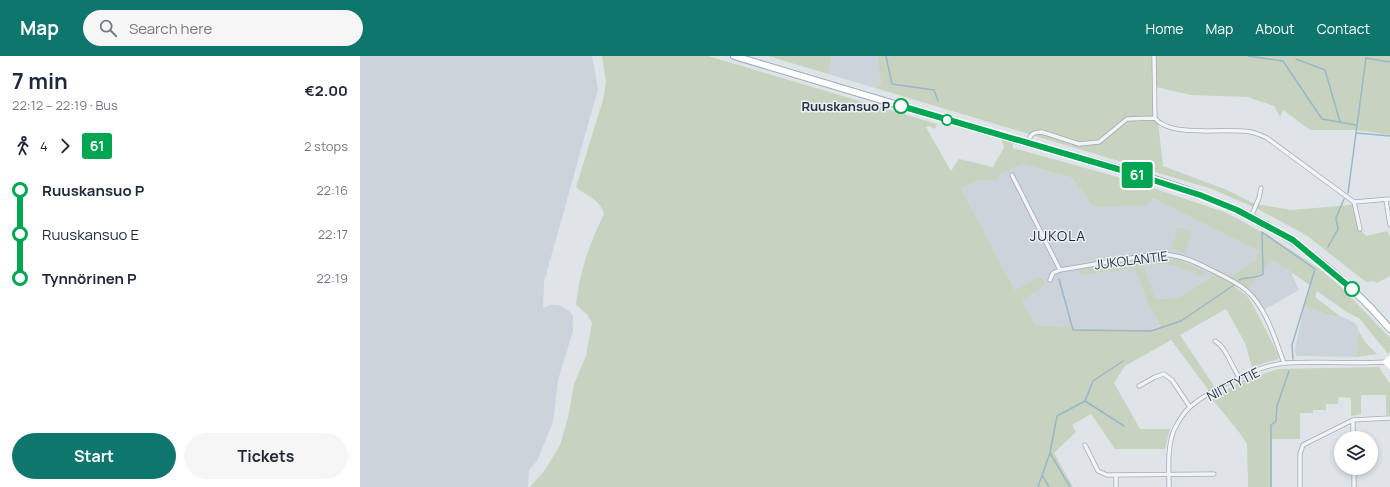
<!DOCTYPE html>
<html lang="en">
<head>
<meta charset="utf-8">
<style>
  :root { --surface:#fff; --page:#f6f6f7; --text:#1f2937; --muted:#747a83; --accent:#0f766e }
  body { margin:0; font-family:Manrope,sans-serif; background:var(--page); color:var(--text); height:100vh; display:flex; flex-direction:column; font-size:15px; white-space:nowrap }
  * { box-sizing:border-box; margin:0 }
  p { font-size:13px; color:var(--muted) }
  .icon { flex:none; width:22px; height:22px; fill:none; stroke:currentColor; stroke-width:2; stroke-linecap:round; stroke-linejoin:round }
  .map { position:relative; flex:1; overflow:hidden }
  .side { display:flex; flex-direction:column; background:var(--surface); width:360px }
  .side>* { flex:none }
  .badge { padding:0 8px; border-radius:3px; font-size:14px; line-height:26px }
  .tools { position:absolute; left:974px; top:375px; display:grid; gap:8px }
  .tools a { display:grid; place-items:center; width:44px; height:44px; border-radius:50%; background:var(--surface); box-shadow:0 2px 6px #0003; font-size:20px }
  .map>.badge { position:absolute; translate:-50% -50%; box-shadow:0 0 0 2px #fff }
  .legs { display:flex; align-items:center; gap:6px; height:44px; padding:0 12px; font-size:13px }
  .legs p { margin-inline-start:auto }
  .headline { display:flex; align-items:center; justify-content:space-between; height:68px; padding:0 12px }
  h1 { font-size:22px; font-weight:700; line-height:30px }
  .cta { display:flex; gap:8px; margin-top:auto; padding:8px 12px }
  .cta a { flex:1; height:46px; border-radius:24px; background:var(--accent); color:#fff; font-size:16px; font-weight:700; line-height:46px; text-align:center }
  .cta a+a { background:var(--page); color:var(--text) }
  ul { padding:0 12px; list-style:none }
  li { display:flex; align-items:center; gap:14px; height:44px; font-size:15px }
  li i { display:grid; place-items:center; width:6px; height:100%; margin:0 5px; background:currentColor }
  li i::after { content:''; width:10px; height:10px; margin:-5px; border:3px solid; border-radius:50%; background:var(--surface) }
  li p { margin-inline-start:auto }
  li:first-child i { background:linear-gradient(#0000 50%,currentColor 0) }
  li:last-child i { background:linear-gradient(currentColor 50%,#0000 0) }
  header { display:flex; align-items:center; gap:24px; box-sizing:border-box; height:56px; padding:0 20px; background:var(--accent); color:#fff }
  header strong { font-size:19px }
  nav { display:flex; gap:22px; margin-inline-start:auto; font-size:14px }
  .search { width:280px; height:36px; background:var(--page); display:flex; align-items:center; gap:10px; box-sizing:border-box; padding:0 14px; border-radius:22px; color:var(--muted); font-size:15px }
  main { display:flex; flex:1; min-height:0 }
  .map>svg:first-child { display:block }
</style>
</head>
<body>
<header>
<strong>Map</strong>
<div class="search"><svg class="icon" aria-label="search" viewBox="0 0 24 24"><circle cx="10" cy="10" r="6"/><path d="M15 15l6 6"/></svg>Search here</div>
<nav><a>Home</a><a>Map</a><a>About</a><a>Contact</a></nav>
</header>
<main>
<section class="side">
<div class="headline"><div><h1>7 min</h1><p>22:12 – 22:19 · Bus</p></div><b>€2.00</b></div>
<div class="legs"><svg class="icon" aria-label="walk" viewBox="0 0 24 24"><circle cx="13" cy="4" r="2"/><path d="M13 8l-2 6 4 7M11 14l-3 7M7 12l3-4h3l4 4"/></svg>4<svg class="icon" aria-label="forward" viewBox="0 0 24 24"><path d="M9 5l7 7-7 7"/></svg><b class="badge" style="background:#00a651;color:#fff">61</b><p>2 stops</p></div>
<ul>
<li><i style="color:#00a651"></i><b>Ruuskansuo P</b><p>22:16</p></li>
<li><i style="color:#00a651"></i><span>Ruuskansuo E</span><p>22:17</p></li>
<li><i style="color:#00a651"></i><b>Tynnörinen P</b><p>22:19</p></li>
</ul>
<div class="cta"><a>Start</a><a>Tickets</a></div>
</section>
<div class="map">
<svg width="1030" height="431" viewBox="0 0 1030 431">
  <rect width="100%" height="100%" fill="#dfe4e9"/>
  <path fill="#cdd3db" d="M0 0H232L238 33 184 226 183 252 191 249H198L209 255 213 260V275L198 324 193 366 177 405 169 414 168 431H0Z
    M472 0H517L521 27 515 32 468 18Z
    M663 108 712 122 733 151 792 142 820 154 914 203 931 216 939 234 902 255 887 235 858 217 818 242 795 243 789 249 801 269 791 275 716 272 711 268 707 271 676 269 663 246 652 233 649 223 601 132 618 124H637L644 116Z
    M944 251 969 259 986 262 996 268 999 276 996 301 936 300 935 293Z"/>
  <path fill="#c7d3bf" fill-rule="evenodd" d="M242 0H348L577 68 575 73 569 70 566 71 591 115 599 103 633 111 644 91 640 79 652 83 653 92 772 125 867 157 909 180 958 212 978 228 1030 282V295L1028 298 999 262 988 257 957 235 955 241 981 261 969 259 944 251 951 230 914 204 907 208 887 235 876 227 874 230 887 240 892 247 919 300 918 303 892 311 885 287 866 253 820 279 856 333 850 336 811 284 765 310 754 327 780 373H810L805 393H755L731 358 712 369 716 376 694 397 713 431H170L185 414 200 389 208 362 214 328 226 300 232 267 227 258 216 249C220 214 229 189 244 158 240 143 226 140 216 131L243 44 246 26ZM663 108 712 122 733 151 786 149 793 142 899 195 896 204 869 222 858 217 818 242 795 243 781 203 718 214 722 219 772 212 776 215 789 249 801 270 791 275 716 272 711 268 707 271 676 269 662 244 675 236 685 228 684 224 678 222 654 235 649 223 601 132 618 124H637L644 116Z
    M408 0H472L468 18Z
    M517 0H794L795 57 798 66 803 110 867 134 895 148 932 154 990 149 994 146 1000 173 1006 180 1027 175 1030 180V220L1017 227 1014 225 1006 226 946 179 896 152 849 132 515 32 521 27Z
    M796 0H1030V79L996 74H950L923 54 920 61 914 50 887 41 831 39 796 31Z
    M817 172H821L831 176 825 197 812 193Z
    M799 202 818 204 847 217 840 221 829 214 810 209 789 207 790 204Z
    M999 276 1006 287 1017 298 996 301Z
    M1019 311 1030 328V359H1026V339H1001V358L991 360V342L979 341 978 348H966V354H953V357H940V383H912V431H888L887 388 879 376 852 343 881 325 918 313Z"/>
  <g fill="none" stroke-linecap="round" stroke-linejoin="round">
    <path stroke="#98b7ca" stroke-width="1.5" d="M526 0 532 28 574 34 578 45
      M888 0 923 5 962 63 996 69
      M936 3 965 14 980 66
      M1030 6 1006 2 996 77 1030 80
      M988 137 996 77
      M902 176 955 213 932 289 933 303
      M968 191 978 173 976 162 984 143
      M699 223 713 274 791 275 821 265 874 229
      M879 224C887 220 897 223 903 218L902 176
      M725 345 733 325 763 305
      M682 419 689 431
      M678 431 690 397
      M710 431 690 397 697 360 725 345 764 370
      M911 431V369L916 365 917 350 929 315"/>
    <defs>
      <path id="street" d="M794 0 795 62C809 81 861 73 883 75 892 75 899 78 907 82L994 146 1030 143
        M668 87C670 79 672 76 682 76L719 88 739 86 767 63 795 62
        M652 119 700 214
        M1026 144 1030 169
        M994 146 1000 173
        M891 161 899 142 901 132
        M690 224 693 217 700 214 789 199C813 196 830 203 851 214 863 220 875 225 886 234 906 251 915 283 924 307
        M855 285C866 291 872 311 879 321
        M779 330 795 321 804 318 812 324 830 351
        M993 364V382
        M725 389 738 415 747 419 854 418
        M994 412V431
        M756 420V431
        M809 431C809 412 807 392 814 374 818 366 823 357 830 351 851 333 898 309 926 307 959 305 993 308 1026 306
        M940 431V398L943 389 993 364 1030 362"/>
      <path id="primary" d="M374 0C467 28 560 55 652 83 726 105 808 122 877 154 936 181 988 224 1030 273"/>
    </defs>
    <use href="#street" stroke="#a4abb3" stroke-width="5"/>
    <use href="#primary" stroke="#9daab5" stroke-width="8"/>
    <use href="#street" stroke="#f2f4f7" stroke-width="3.5"/>
    <path stroke="#fff" stroke-width="5.5" d="M1030 303 1026 306 1030 310"/>
    <use href="#primary" stroke="#fff" stroke-width="6"/>
  </g>
  <g fill="none" stroke-linecap="round" stroke-linejoin="round">
    <defs>
      <path id="line-1" d="M541 50 761 114 840 139 877 154 933 184 992 233"/>
    </defs>
    <use href="#line-1" stroke="#fff" stroke-width="9"/>
    <use href="#line-1" stroke="#00a651" stroke-width="6"/>
  </g>
  <g fill="#fff" stroke="#00a651" stroke-width="2">
    <circle cx="541" cy="50" r="7"/>
    <circle cx="587" cy="64" r="5"/>
    <circle cx="992" cy="233" r="7"/>
  </g>
  <g text-anchor="middle" dominant-baseline="central" stroke-width="3" stroke-linejoin="round" paint-order="stroke">
    <g font-size="13" font-weight="bold" fill="#273340" stroke="#eef2f6" text-anchor="end">
      <text x="530" y="50">Ruuskansuo P</text>
    </g>
    <g font-size="13" fill="#273340" stroke="#eef2f6">
      <text transform="translate(771 204) rotate(-7)">JUKOLANTIE</text>
      <text transform="translate(873 328) rotate(-27)">NIITTYTIE</text>
    </g>
    <g font-size="14" letter-spacing="1" fill="#192431" stroke="#eef2f6">
      <text x="698" y="179">JUKOLA</text>
    </g>
  </g>
</svg>
<div class="tools">
<a><svg class="icon" aria-label="layers" viewBox="0 0 24 24"><path d="M12 4l9 5-9 5-9-5zM3 14l9 5 9-5"/></svg></a>
</div>
<b class="badge" style="left:777px;top:119px;background:#00a651;color:#fff">61</b>
</div>
</main>
</body>
</html>
